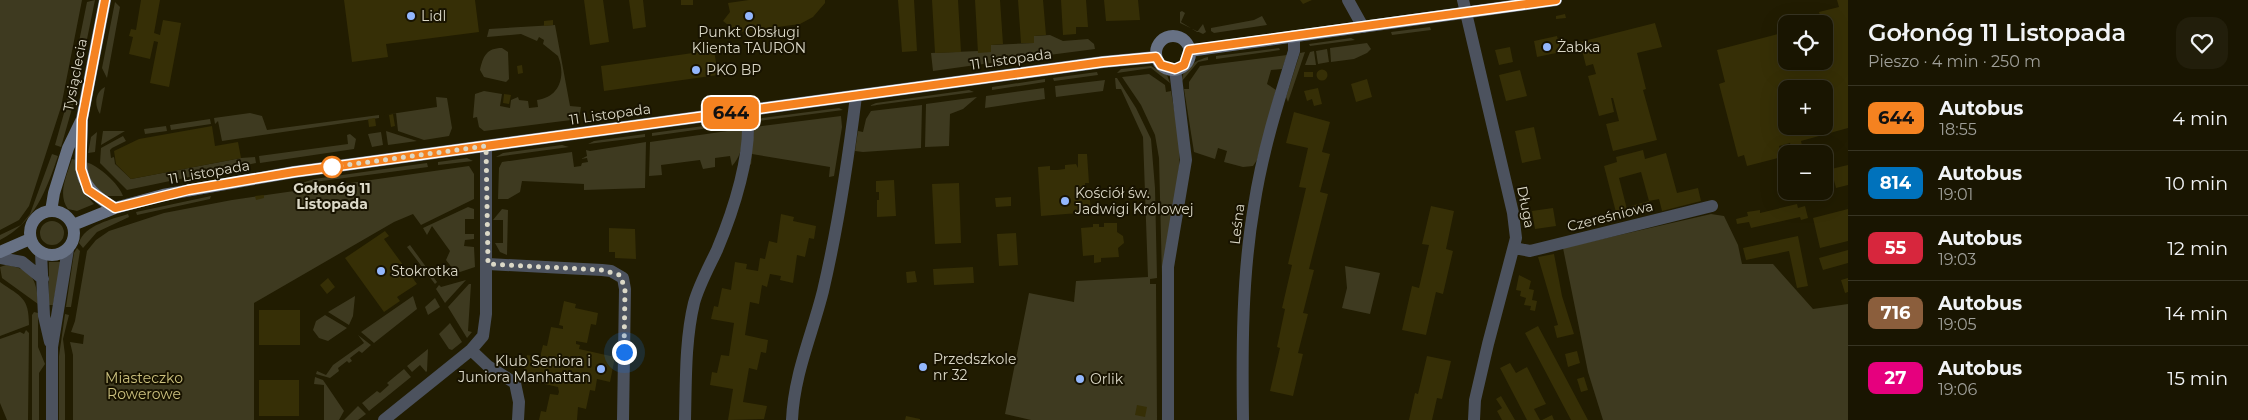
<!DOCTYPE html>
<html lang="pl">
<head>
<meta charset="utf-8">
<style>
  :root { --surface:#191501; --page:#221e0b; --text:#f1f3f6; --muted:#9f9f99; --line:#373423 }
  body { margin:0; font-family:Montserrat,sans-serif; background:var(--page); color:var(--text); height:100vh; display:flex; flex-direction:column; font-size:19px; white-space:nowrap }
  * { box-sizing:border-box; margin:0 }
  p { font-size:16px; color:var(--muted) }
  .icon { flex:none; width:28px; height:28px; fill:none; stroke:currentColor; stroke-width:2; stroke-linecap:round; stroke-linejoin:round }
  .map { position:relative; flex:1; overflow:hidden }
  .details { display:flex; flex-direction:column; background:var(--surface); width:400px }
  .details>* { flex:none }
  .badge { padding:0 10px; border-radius:8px; font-size:18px; line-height:32px }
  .buttons { position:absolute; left:1778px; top:15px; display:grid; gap:10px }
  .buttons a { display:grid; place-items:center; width:55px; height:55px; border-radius:10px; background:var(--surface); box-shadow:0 5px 20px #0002,0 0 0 1px var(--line); font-size:25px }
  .you { position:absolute; width:25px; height:25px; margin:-12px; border:4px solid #fff; border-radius:50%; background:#1a73e8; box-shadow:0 0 0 8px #1a73e833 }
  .map>.badge { position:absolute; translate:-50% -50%; box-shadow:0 0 0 2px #fff }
  .round { display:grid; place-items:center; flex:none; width:52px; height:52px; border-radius:15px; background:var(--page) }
  .headline { display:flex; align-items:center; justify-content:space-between; height:85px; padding:0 20px }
  h1 { font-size:24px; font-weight:600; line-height:38px }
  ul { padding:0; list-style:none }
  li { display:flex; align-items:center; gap:15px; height:65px; padding:0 20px; border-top:1px solid var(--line) }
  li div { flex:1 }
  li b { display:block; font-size:19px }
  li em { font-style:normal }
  li .badge { min-width:55px; font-weight:700; text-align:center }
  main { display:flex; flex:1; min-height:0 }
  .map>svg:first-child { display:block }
</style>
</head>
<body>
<main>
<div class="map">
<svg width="1848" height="420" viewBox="0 0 1848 420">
  <rect width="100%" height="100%" fill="#211c01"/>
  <path fill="#3e3a20" d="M0 0H82L61 107 29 206 19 220 0 230Z
    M95 0 75 98 61 147 55 145 66 106 87 2Z
    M115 2 120 7 107 78 102 68Z
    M1182 11 1185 13 1181 22 1197 32 1203 24 1206 32 1203 34 1180 23V12Z
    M1262 16 1267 25 1214 33 1211 31V28L1254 20Z
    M555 25 570 106 581 107 579 119 484 131 479 127 477 117 473 118 475 94 484 91 502 94 500 106 510 108 511 100 518 97 519 100 528 101 529 108 538 107 537 100C560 97 566 76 558 56L543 44 544 40 539 37 537 41 521 34 487 37 489 29Z
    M1430 27 1431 30 1392 35 1391 32Z
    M1050 35 1063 41 1088 39 1094 44 1095 49 1026 58 1025 55 1012 56V60L933 71 931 53 978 51 991 45 1034 43V36Z
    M1351 38 1355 40 1310 46 1309 44Z
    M1367 43 1371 49 1367 53 1354 59 1331 62 1330 48Z
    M502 48 508 52 509 79 506 82 484 77 480 70C483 57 486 48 502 48Z
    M1279 48 1280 50 1216 59V56Z
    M1327 49 1329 62 1318 64 1316 51Z
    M1314 51 1316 65H1305L1310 52Z
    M1305 52 1288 102 1286 97 1300 53Z
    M1287 55 1282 69 1271 70 1267 84 1276 90 1257 160 1253 166 1243 167 1224 162 1227 151 1218 148 1215 159 1194 152 1184 89H1189V82L1200 66Z
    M1208 57V60L1198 62 1182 81C1182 67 1197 60 1208 57Z
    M1151 66 1167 75 1170 83 1151 68 1117 73 1121 69Z
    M1097 72 1098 75 1054 81 1053 78Z
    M1149 74 1165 85 1166 92 1171 91C1175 116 1181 142 1179 167 1176 204 1165 240 1162 277L1159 158 1155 135 1141 105 1122 77Z
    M1115 78H1117L1136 108 1151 139 1155 188 1157 278 1150 279V284H1156L1157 420H1031L1005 414 1029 293 1074 302 1076 281 1148 277 1143 137 1121 89H1116Z
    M1045 79V82L992 90V87Z
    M1105 80 1103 91 1056 97 1055 86Z
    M105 87 100 114C94 105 95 92 105 87Z
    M1044 88 1045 99 985 108 986 96Z
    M969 90 974 92 869 106 876 103Z
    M436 97 447 98 452 128 449 136 424 140 398 131 396 113 384 115 437 107Z
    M977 97 963 109 950 114 949 146 925 147 926 104Z
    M922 105 921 148 863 152 855 151 858 131 863 132 866 119 871 111Z
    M839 108 843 110 758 121 762 118Z
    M250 113 262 116 267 130 379 115V118L222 141 218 121 215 124 214 118Z
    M841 116 842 127 834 176 829 177 830 167 752 154 751 165 748 162 755 127Z
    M210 119 211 124 171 130 170 125Z
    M733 122 738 124 652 136V133Z
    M166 126 167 131 145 134 144 129Z
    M742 129C744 142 741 157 732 166L730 156 715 158V167L703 169 700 160 661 165 662 175 649 176 650 142Z
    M103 131H125L101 145Z
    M386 131 417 141 388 145Z
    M97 132 95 152 88 153 91 137Z
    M381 132 383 145 372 147 368 134Z
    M350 134 356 139 354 149 260 163 259 156 348 144 347 135Z
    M645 134V137L588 144 594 141Z
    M123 136 126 141 112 148 110 150 111 158 114 157 115 164 131 179 241 158 255 157 256 163 127 190 100 163 101 148Z
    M646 142 645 188 584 190V184L522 181 520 192 508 199H498L499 168 502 162 572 152 574 167 581 166 582 163 588 162 587 158 581 159 587 156 586 150 590 151Z
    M562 145 569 147 496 157 503 153Z
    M52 154 58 156C46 191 35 222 0 240V235L21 225 30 214Z
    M467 158 473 161 438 165V162Z
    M72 159 76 160C78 184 79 187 94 204L77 211 68 209C57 194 67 175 72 159Z
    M86 162C99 166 119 184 123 196H106L90 183Z
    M427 163 428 167 299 184 314 179Z
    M469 166 474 174V199L421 225 413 214 394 222 254 303V420H73V355L70 342 83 344 84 335 71 332 75 321 87 251 96 240 109 231 164 213 232 200Z
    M211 196 210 199 137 215 136 212Z
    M468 207 474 209V219H465V234H474V239L465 240 464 246 474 247 475 267 460 272 453 269 446 260 450 251 432 226 427 235 423 228Z
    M502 209 508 210 507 255 500 252 495 243H503V220H493Z
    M128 214 129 217 97 232 83 248 79 243C84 225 113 219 128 214Z
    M1711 214 1724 216 1738 245 1742 264H1773L1813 309 1848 304V420H1603L1588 372 1563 248Z
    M40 233a12 12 0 1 1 24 0a12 12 0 1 1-24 0Z
    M410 245 437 282 435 284 407 247Z
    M77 248 80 251 71 307H66L74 253Z
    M49 262H61L53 305H49Z
    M6 265C32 269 37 279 38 304L2 278 0 267Z
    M1345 266 1380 273 1370 314 1342 308 1347 288Z
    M466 280 445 303 436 289 439 285 441 287Z
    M0 282C21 297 29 297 29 325L0 336Z
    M469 284H471L468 331 472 332 467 338 448 307Z
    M355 296 353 316 349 325 328 312Z
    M413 296 417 309 374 343 361 332Z
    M435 298 440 307 428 315 425 307Z
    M34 312 38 313V347L45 364 39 373V420H32V315Z
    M65 314 69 315 63 339 65 355V420H59V356Z
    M325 315 347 328 328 341 319 338 313 330 316 321Z
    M450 323 462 342 452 350 449 349 439 334Z
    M26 330 29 333 28 420H7L0 403V339L20 332 24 334Z
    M358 335 371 345 362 353 359 351 350 358 352 361 349 363 347 361 338 368 339 371 330 378 316 374 317 371 326 375 333 365 364 343Z
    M428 349 427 371 426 372 420 365 412 372 407 366Z
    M404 369 411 377 369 411 362 403 377 391 380 393 389 385 387 383Z
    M315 377 323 380 344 411 339 420H324V385L314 384Z
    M358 406 366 414 358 420H344Z"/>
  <path fill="#362f06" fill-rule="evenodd" d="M141 0H160L154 33 160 35 163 20 181 23 169 87 150 83 158 42 154 41 150 59 129 54 133 37 129 36 131 29 136 30Z
    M344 0H475L479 32 386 44 388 57 352 62Z
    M584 0H603L609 42 590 45Z
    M629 0H643L646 27 633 29Z
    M681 0H693V5H681Z
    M749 0H825V3L813 17 800 24 733 33 732 28 723 21 730 12 728 3Z
    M898 0H914L917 51 902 52Z
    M932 0H958L961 52 935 53Z
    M975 0H1000L1003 44 991 45V52L978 53Z
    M1018 0H1043L1046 35 1034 36V43H1021Z
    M1061 0H1086L1088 27H1076V34L1063 35Z
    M1104 0H1138L1140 20 1106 21Z
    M1300 0H1312L1303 4Z
    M1837 0H1848V128L1801 141 1804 153 1800 154H1793L1790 143 1779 146 1782 157 1747 166 1744 155 1738 157 1719 84 1725 82 1717 50 1786 32V61H1824V24H1822L1819 12 1839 7ZM1786 89H1824V126H1786Z
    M1565 14 1566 18 1556 19V16Z
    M553 20V25L544 26V21Z
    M1655 23 1662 47 1637 53 1646 89 1643 90 1657 140 1613 151 1606 124 1619 121 1613 98H1611L1614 112 1599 116 1588 76 1596 74 1593 64 1586 66 1580 42Z
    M1557 36 1561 52 1537 57 1534 41Z
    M1510 47 1513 62 1499 65 1495 50Z
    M714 50 718 75 604 91 601 66Z
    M522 65 523 73 518 74 517 66Z
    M1316.5 75a5.5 5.5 0 1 1 11 0a5.5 5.5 0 1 1-11 0Z
    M1520 70 1527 96 1506 101 1499 75Z
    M1304 72H1313V77H1304Z
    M1367 79 1372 97 1356 102 1351 84Z
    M1318 88 1322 104 1314 106 1312 99 1307 101 1304 91Z
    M504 94 511 95 509 104 503 103Z
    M1294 112 1330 122 1322 152 1330 154 1320 192 1328 194 1309 269 1314 270 1303 313 1308 314 1298 353 1303 354 1293 396 1270 391 1280 348 1277 347 1285 309 1282 308 1292 265 1288 264 1306 188 1299 187 1308 148 1286 143Z
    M393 114 395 126 391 127 389 115Z
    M375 118 376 126 369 127 368 119Z
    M212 126 215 146 238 142 241 158 131 179 116 164 114 151 139 139Z
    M1534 127 1541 159 1522 163 1515 131Z
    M1643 150 1645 159 1666 153 1677 193 1698 188 1701 201 1662 211 1659 199 1649 201 1652 211 1633 216 1631 206 1649 201 1641 172 1619 178 1629 217 1618 220 1604 166 1617 162 1616 157Z
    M1078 154H1087L1089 183H1085V190L1089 189 1091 212 1041 216 1038 167 1050 166V170H1057L1065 169V165L1076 164 1078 168Z
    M1848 165V185L1836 188 1831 169Z
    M894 180 896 216 877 217V200H879V192H876V181Z
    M959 183 961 243 935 244 932 184Z
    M264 195V198L256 200 255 196Z
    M1011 197V206L996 207 995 198Z
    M1797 204 1798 208 1805 206 1808 218 1801 220 1800 217 1751 228 1749 222 1737 224 1736 219 1748 216 1747 212 1760 210V213Z
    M1431 206 1454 211 1446 249 1453 251 1443 294 1436 292 1426 335 1402 330 1412 286 1419 288 1429 245 1422 244Z
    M1553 208 1556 226 1535 229 1532 211Z
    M1848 209V241L1820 248 1813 218Z
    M781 214 794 217 793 221 816 226 814 239 809 238 805 257 797 255 793 283 780 280 781 276 770 274 767 287 762 285 759 304 750 302 745 335 768 340 766 353 761 352 757 370 749 368 743 402 767 406 764 419 728 420 733 389 710 385 712 372 717 373 721 355 729 356 734 323 711 319 714 306 718 307 722 288 731 290 735 262 747 264 746 269 758 271 760 258 765 259 769 241 777 243Z
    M1104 223H1117V232L1123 236 1124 243 1118 248 1119 257 1101 258V262L1094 263V255L1083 256 1081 228 1093 227V224H1099V227H1104Z
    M609 228 635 229 636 259 615 258V252H609Z
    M385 231 389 236 384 239 417 284 397 297 400 301 384 312 345 258Z
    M1016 233 1018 265 999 266 997 234Z
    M1798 236 1808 286 1797 288 1789 251 1746 260 1743 248Z
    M1848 250V263L1823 270 1819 258Z
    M1554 254 1562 296 1574 334 1557 338 1554 326 1558 325 1538 257Z
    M973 267 974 283 934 285 933 269Z
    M915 271 917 282 907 283 906 272Z
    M1519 275 1531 281 1529 289 1534 290 1532 300 1537 301 1535 311 1530 310 1531 306 1524 305 1526 298 1520 296 1521 291 1516 290Z
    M328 278 335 287 327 294 320 285Z
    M1848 278V292L1845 293 1841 280Z
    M564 301 576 304 575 308 598 313 596 325 591 324 587 343 576 341V344L580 345 579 349 615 357 610 382 597 379 595 391 590 390 586 409 578 407 577 420H539L541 411 546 412 550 394 558 395 559 392 558 387 522 379 527 355 540 357 543 345 547 346 551 327 563 329V326L559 325Z
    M259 310H300V345H259Z
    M1538 326 1588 420H1571L1525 333Z
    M1577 351 1580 363 1568 367 1565 354Z
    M1427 356 1451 361 1442 399 1437 398 1432 420H1409L1415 393 1418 394Z
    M1510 363 1516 373 1527 367 1546 404 1534 409 1540 420H1527L1500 368Z
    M1584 377 1588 390 1581 392 1577 379Z
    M259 380H299V416H259Z
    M1501 396 1515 420H1502L1497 411 1502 408 1496 399Z
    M1137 405 1147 407 1145 417 1135 415Z
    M1552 415 1554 420H1542Z
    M906 416 920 419V420H905Z"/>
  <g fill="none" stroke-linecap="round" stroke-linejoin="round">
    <path stroke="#4c525e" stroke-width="12" d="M1348 0 1363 27
      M1463 0 1513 213 1516 238 1488 344 1475 400 1474 420
      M1514 248 1530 251 1712 206
      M41 253 44 316 50 342
      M0 258 22 262 43 279
      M488 264 602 270 611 271 623 278 625 289 623 420
      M471 350 488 366 515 383 519 402 518 420
      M52 420V347L68 249
      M384 420 471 350 483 336 486 314V146
      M685 420C686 382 685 340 694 303 699 285 709 267 717 250 733 212 753 152 747 111
      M792 420C794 374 812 335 823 291 838 227 848 161 856 96
      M1168 420V267L1186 160 1175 69
      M1243 420C1242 349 1242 276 1254 206 1262 153 1278 102 1294 51V36"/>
    <path stroke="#677184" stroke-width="12" d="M1156 53a17 17 0 1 1 34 0a17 17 0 1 1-34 0Z
      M1189 51 1556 0
      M82 121C82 166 71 183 115 208
      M30 233a22 22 0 1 1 44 0a22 22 0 1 1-44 0Z
      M51 211 54 193 68 148 82 119 105 0
      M73 225 115 208 163 195 294 172 1103 62 1156 57
      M0 252 30 239"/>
  </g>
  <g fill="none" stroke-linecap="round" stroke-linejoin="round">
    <defs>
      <path id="line" d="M105 0 82 120 81 169 88 190 115 208 188 190 294 172 1103 62 1156 57 1161 65 1175 69 1184 65 1189 50 1556 0"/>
    </defs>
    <use href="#line" stroke="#fff" stroke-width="11"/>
    <use href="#line" stroke="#f58220" stroke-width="8"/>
    <path stroke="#dbd8c7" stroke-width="5" stroke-dasharray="0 9" d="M332 167 486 146 488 264 602 270 620 275 625 289 624 352"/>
  </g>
  <g fill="#93b7fd" stroke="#181300" stroke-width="2">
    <circle cx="411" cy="16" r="5"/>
    <circle cx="749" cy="16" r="5"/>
    <circle cx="1547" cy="47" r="5"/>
    <circle cx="696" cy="70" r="5"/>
    <circle cx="1065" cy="201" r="5"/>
    <circle cx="381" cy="271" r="5"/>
    <circle cx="923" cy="367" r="5"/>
    <circle cx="601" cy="369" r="5"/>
    <circle cx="1080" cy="379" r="5"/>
  </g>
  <circle fill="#fff" stroke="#f58220" stroke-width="2.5" cx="332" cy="167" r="10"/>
  <g text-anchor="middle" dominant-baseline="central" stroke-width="4" stroke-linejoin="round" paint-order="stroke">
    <g font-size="14" fill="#dbd8c7" stroke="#181300" text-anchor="start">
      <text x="421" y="16">Lidl</text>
      <text x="749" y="32" text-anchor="middle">Punkt Obsługi<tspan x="749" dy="16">Klienta TAURON</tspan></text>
      <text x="1557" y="47">Żabka</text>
      <text x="706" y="70">PKO BP</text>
      <text x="1075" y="193">Kościół św.<tspan x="1075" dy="16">Jadwigi Królowej</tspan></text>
      <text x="391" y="271">Stokrotka</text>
      <text x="933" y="359">Przedszkole<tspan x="933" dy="16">nr 32</tspan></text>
      <text x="591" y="361" text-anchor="end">Klub Seniora i<tspan x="591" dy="16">Juniora Manhattan</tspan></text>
      <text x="1090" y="379">Orlik</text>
    </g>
    <g font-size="14" fill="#dbd8c7" stroke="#181300">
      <text transform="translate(1011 59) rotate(-8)">11 Listopada</text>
      <text transform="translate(75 75) rotate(-79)">Tysiąclecia</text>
      <text transform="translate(610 114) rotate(-8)">11 Listopada</text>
      <text transform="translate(209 172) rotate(-10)">11 Listopada</text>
      <text transform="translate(1526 207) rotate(79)">Długa</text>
      <text transform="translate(1610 216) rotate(-14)">Czereśniowa</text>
      <text transform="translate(1237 224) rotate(-83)">Leśna</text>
    </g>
    <g font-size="14" font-weight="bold" fill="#dbd8c7" stroke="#181300">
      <text x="332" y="188">Gołonóg 11<tspan x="332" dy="16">Listopada</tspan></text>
    </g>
    <g font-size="14" fill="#ccc17e" stroke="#181300">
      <text x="144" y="378">Miasteczko<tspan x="144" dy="16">Rowerowe</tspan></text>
    </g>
  </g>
</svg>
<div class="buttons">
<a><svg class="icon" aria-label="locate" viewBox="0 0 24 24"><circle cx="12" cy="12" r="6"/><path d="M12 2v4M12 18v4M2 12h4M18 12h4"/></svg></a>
<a>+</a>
<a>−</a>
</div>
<div class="you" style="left:624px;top:352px"></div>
<b class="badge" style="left:731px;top:113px;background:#f58220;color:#111">644</b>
</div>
<section class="details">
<div class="headline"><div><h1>Gołonóg 11 Listopada</h1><p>Pieszo · 4 min · 250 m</p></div><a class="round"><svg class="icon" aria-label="heart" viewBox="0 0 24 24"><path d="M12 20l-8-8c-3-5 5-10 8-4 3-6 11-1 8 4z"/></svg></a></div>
<ul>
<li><span class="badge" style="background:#f58220;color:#111">644</span><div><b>Autobus</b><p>18:55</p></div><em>4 min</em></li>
<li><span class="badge" style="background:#0072bc;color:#fff">814</span><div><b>Autobus</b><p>19:01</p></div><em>10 min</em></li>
<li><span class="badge" style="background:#d7263d;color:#fff">55</span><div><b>Autobus</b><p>19:03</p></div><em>12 min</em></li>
<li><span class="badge" style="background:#8b5e3c;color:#fff">716</span><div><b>Autobus</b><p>19:05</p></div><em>14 min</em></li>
<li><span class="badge" style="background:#e6007e;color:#fff">27</span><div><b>Autobus</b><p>19:06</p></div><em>15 min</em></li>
</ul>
</section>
</main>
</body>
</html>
